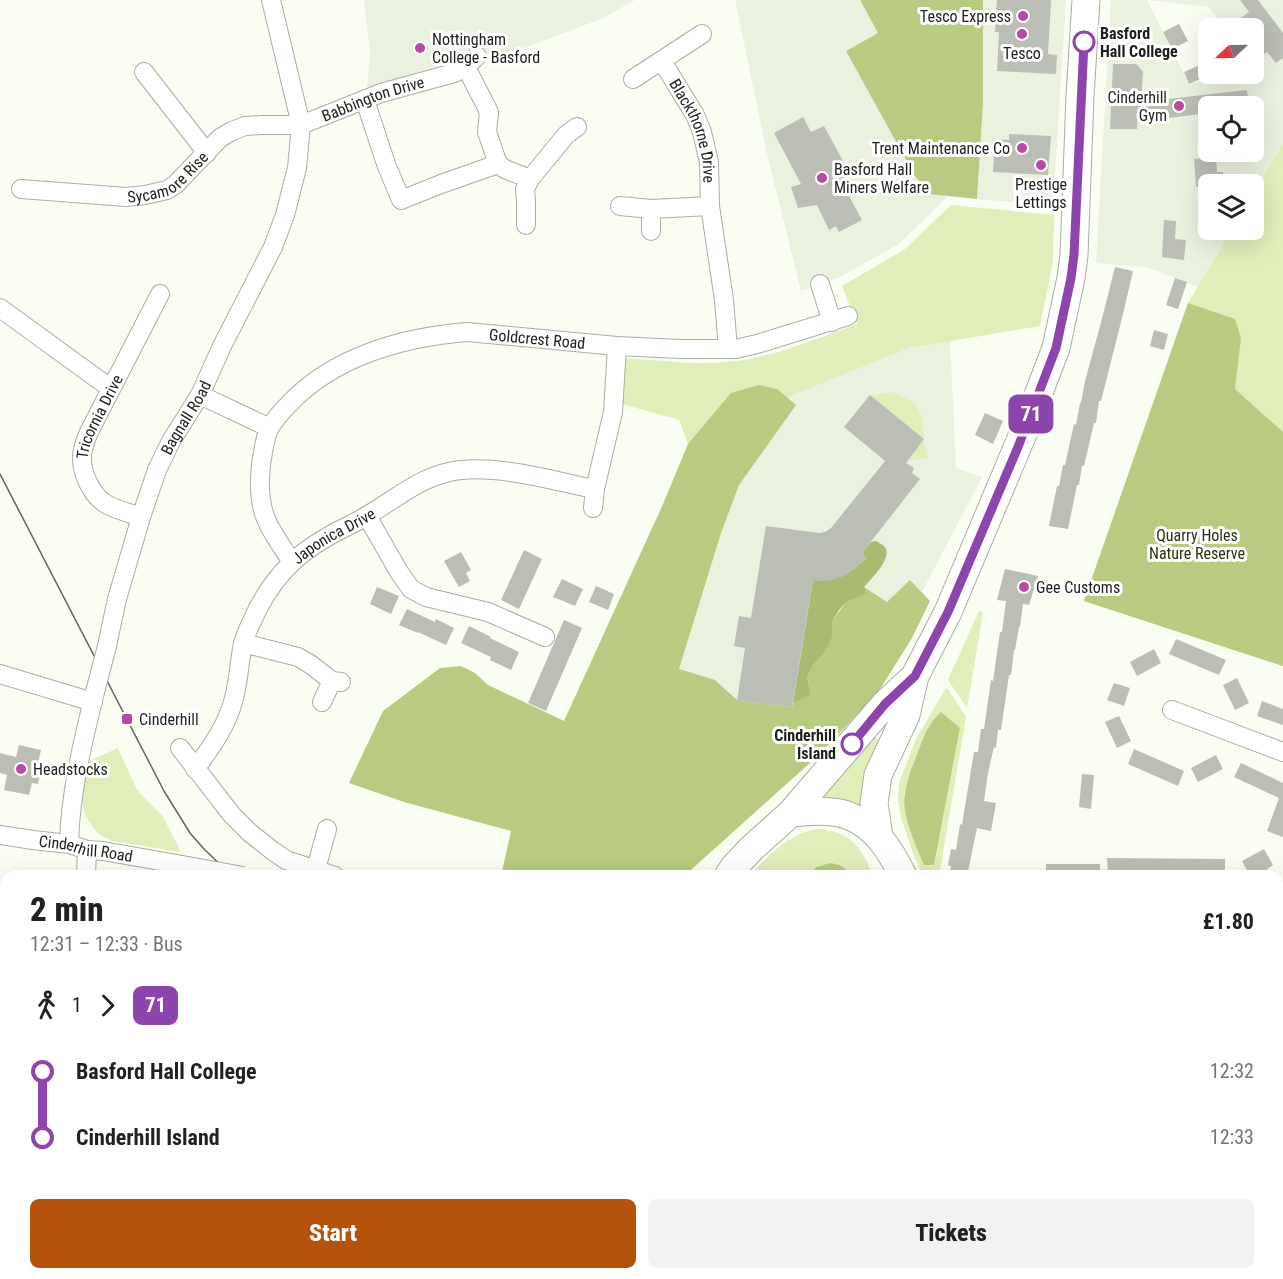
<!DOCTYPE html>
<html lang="en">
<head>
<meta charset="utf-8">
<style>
  :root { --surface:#fff; --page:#f2f2f2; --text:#202124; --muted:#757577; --accent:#b45309 }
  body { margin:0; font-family:"Roboto Condensed",sans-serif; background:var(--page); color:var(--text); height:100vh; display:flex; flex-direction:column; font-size:22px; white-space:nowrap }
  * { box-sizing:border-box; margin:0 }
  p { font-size:20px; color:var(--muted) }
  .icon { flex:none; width:33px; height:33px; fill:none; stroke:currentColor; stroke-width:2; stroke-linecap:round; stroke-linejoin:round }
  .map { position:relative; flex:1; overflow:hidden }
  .details { position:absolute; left:0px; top:870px; width:1284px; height:410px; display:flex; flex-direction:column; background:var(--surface); border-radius:18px 18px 0 0; box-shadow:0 6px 24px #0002 }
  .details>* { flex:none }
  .badge { padding:0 12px; border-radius:9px; font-size:21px; line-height:39px }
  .needle { width:39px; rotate:248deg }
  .buttons { position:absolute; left:1198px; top:18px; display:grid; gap:12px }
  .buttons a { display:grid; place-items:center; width:66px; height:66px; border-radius:9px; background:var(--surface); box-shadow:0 6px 24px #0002; font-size:30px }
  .map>.badge { position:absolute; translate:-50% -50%; box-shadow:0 0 0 3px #fff }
  .legs { display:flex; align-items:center; gap:9px; height:66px; padding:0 30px; font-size:20px }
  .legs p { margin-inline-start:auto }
  .headline { display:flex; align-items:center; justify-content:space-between; height:102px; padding:0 30px }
  h1 { font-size:33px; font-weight:800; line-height:45px }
  .button { display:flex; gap:12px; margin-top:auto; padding:12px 30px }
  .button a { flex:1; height:69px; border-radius:9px; background:var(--accent); color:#fff; font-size:24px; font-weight:800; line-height:69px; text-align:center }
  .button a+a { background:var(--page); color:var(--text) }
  ul { padding:0 30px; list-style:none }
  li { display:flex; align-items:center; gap:21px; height:66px; font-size:22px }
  li i { display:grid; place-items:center; width:9px; height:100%; margin:0 8px; background:currentColor }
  li i::after { content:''; width:15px; height:15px; margin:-8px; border:4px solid; border-radius:50%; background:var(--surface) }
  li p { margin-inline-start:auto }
  li:first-child i { background:linear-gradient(#0000 50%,currentColor 0) }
  li:last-child i { background:linear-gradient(currentColor 50%,#0000 0) }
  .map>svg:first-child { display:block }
</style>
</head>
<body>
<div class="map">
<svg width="1283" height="1279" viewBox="0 0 1283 1279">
  <rect width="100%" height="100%" fill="#fafdf2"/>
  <path fill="#ebf1df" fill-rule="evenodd" d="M364 0H635L601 19 495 59 475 45 459 58 367 90 370 51Z
    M735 0H860L878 33 847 51 929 194 948 196 899 244 838 278 801 291 768 158Z
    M983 0H1066L1053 205 977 199 983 104Z
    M1111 0H1147L1189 84 1233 76 1237 74H1254V28H1225L1209 7 1149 0H1283V144L1254 193V184H1209V230H1232L1198 287 1147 267 1096 263ZM1209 106H1254V152H1209Z
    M950 341 956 468 982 477 912 611 684 876H566L722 503 774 408 791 396 909 348Z
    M53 1274H821L823 1279H57Z"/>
  <path fill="#e0eeba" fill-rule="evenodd" d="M1283 144V666L1084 601 1188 303 1232 230H1254V193Z
    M951 205 1054 215 1053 261 1040 326 909 348 791 396 774 408 664 502 688 444 679 420 622 404 624 358C658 360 692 365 725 362 770 359 815 339 857 324L842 286 905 249Z
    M890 392C921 401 922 411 924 439 925 446 927 453 928 459L908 460 924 439 870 395Z
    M979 611 983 612 967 708 948 680Z
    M946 688 948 689 966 717 939 876H923L913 853 901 818 898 800 899 783 916 739ZM960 728 934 865 930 866 904 794 909 778 923 737Z
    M871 736 882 741 866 812 814 798Z
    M118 748 137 790 162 815 181 852 113 841 98 834 86 817 81 801 89 761Z
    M818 829C852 832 861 846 873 876H855L842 866 816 867 810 876H749C769 856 788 833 818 829Z
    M0 1184 6 1194V1274H53L57 1279H0Z"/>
  <path fill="#b8cb80" d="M860 0H983V104L977 199 929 194 915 176 846 51 878 33Z
    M1188 303 1235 319 1241 338 1235 389 1283 432V666L1084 601Z
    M759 385 777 389 796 405 739 485 721 533 679 669 715 680 738 701 792 707 793 703 811 695 807 677 813 665 823 655 831 637 832 622 846 602 864 587 887 602 910 580 930 601 912 638 879 691 820 754 684 876H501L511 831 404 802 349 783 383 711 440 668 461 666 475 673 488 685 564 721 664 502 688 444 731 393Z
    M941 712 960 728 934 865H924C916 845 901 815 905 793 907 779 913 765 918 752 923 737 929 723 941 712Z
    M831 863 842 866 854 876H810L816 867Z"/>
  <path fill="#a9bb71" d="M876 541C879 543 882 544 885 547 893 558 870 580 864 587L866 593 846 602 839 610 832 622V637L823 655 813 665 807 677 811 695 793 703 813 580C838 582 850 573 867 558L862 553 871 542Z"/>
  <path fill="#bbbeb4" d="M997 0H1051L1048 54 1057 55 1056 74 997 71 999 32H995Z
    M1240 0H1258L1283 33V58L1276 63 1267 52 1254 61V28H1226L1249 12Z
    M1179 24 1188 41 1172 49 1163 32Z
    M1209 61V75L1189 84 1184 72Z
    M1113 64H1136L1140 68 1143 72 1141 102 1247 90 1249 106H1209V113L1160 119 1159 111 1138 108 1137 129H1110Z
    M803 117 811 132 824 126 848 170 843 172 853 191 848 194 862 220 839 232 836 226 829 230 817 205 798 208 791 187 801 184 774 133Z
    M1009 134 1051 136 1048 175 993 172 995 139 1009 140Z
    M1216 157 1217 172H1223L1224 184H1209V186L1196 187 1194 159Z
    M1164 220 1176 221 1175 239 1186 240 1184 260 1162 257Z
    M1115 267 1133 271 1123 314 1101 401H1099L1096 423H1094L1084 466 1082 465 1079 485H1077L1068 529 1049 526 1057 486H1059L1063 465H1065L1074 424 1076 425 1080 403H1081L1085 381 1103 315Z
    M1175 278 1187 282 1178 309 1166 305Z
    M1154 330 1168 334 1164 350 1150 346Z
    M870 395 924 439 906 463 914 468 912 473 920 479 862 553 867 558 853 570 842 577 825 581 813 580 792 707 737 701 745 648 734 646 739 616 751 618 766 526 819 533 825 532 831 528 885 461 844 427Z
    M985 413 1003 421 993 444 975 435Z
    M524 550 542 559 519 609 501 600Z
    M461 552 471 570 466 573 470 581 459 587 444 561Z
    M1005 569 1038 576 1029 605 1023 604 1020 627H1019L1015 650H1014L1011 675H1009L1001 730H998L996 748 994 747 988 773 984 801 996 803 991 831 977 828 967 876H949L951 866 948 865 951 849 956 850 960 824 962 825 974 752H978L981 729H984L991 680 993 681 1000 632H1002L1006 601 997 600Z
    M562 579 583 589 575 606 553 597Z
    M596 586 614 594 608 610 589 602Z
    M377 587 399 596 391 614 370 604Z
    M407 609 435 622 436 619 454 628 446 645 418 632V633L399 625Z
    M564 620 582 628 546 711 528 703Z
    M469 626 491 637 490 638 519 652 511 670 490 660 491 657 461 643Z
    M1176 639 1226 660 1219 675 1169 654Z
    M1154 649 1161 663 1137 676 1130 662Z
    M1237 678 1249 703 1235 710 1223 685Z
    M1114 683 1130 688 1124 706 1107 700Z
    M1262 701 1283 709V725L1257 716Z
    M1119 716 1131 741 1117 748 1105 722Z
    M19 745 41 750 38 763 42 764 38 784 32 783 29 795 4 790 7 775 0 773V753L16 757Z
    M1134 749 1184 771 1178 786 1128 764Z
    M1216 755 1223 769 1198 782 1191 768Z
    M1241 763 1283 783V837L1267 831 1279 798 1234 777Z
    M1082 774 1094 775 1091 809 1079 807Z
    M1264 849 1273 865 1267 869 1269 872 1261 876H1250L1242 861Z
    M1107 858 1225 859V875L1108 874Z
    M1046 864H1100V876H1046Z"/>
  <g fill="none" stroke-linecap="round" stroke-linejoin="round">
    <defs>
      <g id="minor">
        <path id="s1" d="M662 61 695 115 702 132 709 162 710 206 724 300 728 349"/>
        <path d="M144 72 207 153"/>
        <path d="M633 79 702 34"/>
        <path d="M365 100 386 164 401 200 441 184 498 164 487 132 489 112 466 67"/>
        <path d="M498 164 505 169 530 179"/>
        <path id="s2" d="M21 189 126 197 145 195 167 190 176 184 220 138 232 131 245 126 262 125H301L381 93 454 73 466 67 477 56"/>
        <path d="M620 206 651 209 710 206"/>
        <path d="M526 225V202L525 189 530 179 566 135 577 127"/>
        <path d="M651 231V209"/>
        <path d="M820 284 832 322"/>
        <path d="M0 308 110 388"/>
        <path d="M200 395 270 428"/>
        <path d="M593 508 595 489 613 412 617 346"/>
        <path d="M367 516 399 572 411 589 426 597 488 612 545 637"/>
        <path id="s3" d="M141 517C130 513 116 510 106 504 91 495 81 472 82 455 83 447 86 439 89 432L160 294"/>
        <path id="s4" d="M292 562C283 548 272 534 266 519 259 502 259 483 261 465 263 453 264 440 269 429 274 420 282 411 289 404 334 356 404 337 467 332L617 346 680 349H736L757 344 848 316"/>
        <path d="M243 643 298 657 310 664 332 681 341 682"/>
        <path id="s5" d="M107 646 117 599 141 517 157 470 171 441 200 395 222 346 273 247 285 215 297 168 301 125 271 0"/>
        <path d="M0 674 93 702"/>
        <path d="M322 702 332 681"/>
        <path d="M1172 710 1283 752"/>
        <path d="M180 748 232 815 250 833 273 851 286 860 335 876"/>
        <path id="s6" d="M195 769C211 748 228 724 234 698 239 680 239 662 243 644 245 636 249 627 253 619 268 585 292 557 324 539 338 530 354 524 368 515 399 497 423 474 461 470 505 466 553 481 595 489"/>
        <path id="s7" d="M0 835 33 840 69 844 87 850 103 851 188 866"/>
        <path d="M69 844C70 793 83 741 95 692"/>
        <path d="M316 869 327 829"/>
        <path d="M86 876 87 850"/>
        <path d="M0 1022 4 1031 0 1062"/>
        <path d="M374 1274 377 1279"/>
        <path d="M667 1274 670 1279"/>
        <path d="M954 1274 955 1279"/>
        <path d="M1202 1274 1205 1279"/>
        <path d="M396 1279 406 1274"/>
      </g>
      <path id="major" d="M1278 915 1283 914"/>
      <path id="highway" d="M791 813C809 812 830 809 847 815 875 825 891 851 903 876
        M879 837 874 803 878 775 906 715 915 676 948 612 1025 429 1056 348 1071 278 1074 255 1080 96 1086 0
        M728 876 734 867 751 849 791 813 885 704 915 676
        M852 1274 854 1279
        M881 1274 882 1279"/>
    </defs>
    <use href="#minor" stroke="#aaada3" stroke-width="20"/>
    <use href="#major" stroke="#aaada3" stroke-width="25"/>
    <use href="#highway" stroke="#aaada3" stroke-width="29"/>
    <use href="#minor" stroke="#fff" stroke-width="18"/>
    <use href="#major" stroke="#fff" stroke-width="22"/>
    <use href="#highway" stroke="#fff" stroke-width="27"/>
    <path stroke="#646660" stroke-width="1.5" d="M0 474 164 791 190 833 204 849 232 876
      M356 1274 359 1279"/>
    <defs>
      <path id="minor-bridge" d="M95 692 107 646
        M188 866 243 876"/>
    </defs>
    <use href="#minor-bridge" stroke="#aaada3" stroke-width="20" stroke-linecap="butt"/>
    <use href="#minor-bridge" stroke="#fff" stroke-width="18"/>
  </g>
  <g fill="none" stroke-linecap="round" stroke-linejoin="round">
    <defs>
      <path id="line-1" d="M852 744 885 704 915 676 948 612 1018 447 1056 348 1071 278 1074 255 1084 42"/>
    </defs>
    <use href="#line-1" stroke="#fff" stroke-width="14"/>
    <use href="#line-1" stroke="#8e44ad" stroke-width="9"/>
  </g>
  <g fill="#bb49a4" stroke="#fff" stroke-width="2">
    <circle cx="1023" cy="16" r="6"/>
    <circle cx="1022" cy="34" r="6"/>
    <circle cx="420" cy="48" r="6"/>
    <circle cx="1179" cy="106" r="6"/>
    <circle cx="1022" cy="148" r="6"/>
    <circle cx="1041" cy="165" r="6"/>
    <circle cx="822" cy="178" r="6"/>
    <circle cx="1024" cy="587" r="6"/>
    <rect x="121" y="713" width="12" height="12" rx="3"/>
    <circle cx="21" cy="769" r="6"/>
  </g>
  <g fill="#fff" stroke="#8e44ad" stroke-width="3">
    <circle cx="1084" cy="42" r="10"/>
    <circle cx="852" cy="744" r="10"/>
  </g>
  <g text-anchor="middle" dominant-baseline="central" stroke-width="6" stroke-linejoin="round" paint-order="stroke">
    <g font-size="16" fill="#1e1f1c" stroke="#fff" text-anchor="start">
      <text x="1011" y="16" text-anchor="end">Tesco Express</text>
      <text x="432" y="39">Nottingham<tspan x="432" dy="18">College - Basford</tspan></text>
      <text x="1022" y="53" text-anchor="middle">Tesco</text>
      <text x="1167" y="97" text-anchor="end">Cinderhill<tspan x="1167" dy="18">Gym</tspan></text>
      <text x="1010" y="148" text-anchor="end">Trent Maintenance Co</text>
      <text x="834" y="169">Basford Hall<tspan x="834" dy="18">Miners Welfare</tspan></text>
      <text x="1041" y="184" text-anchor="middle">Prestige<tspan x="1041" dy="18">Lettings</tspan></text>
      <text x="1036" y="587">Gee Customs</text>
      <text x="139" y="719">Cinderhill</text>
      <text x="33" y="769">Headstocks</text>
    </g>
    <g font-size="16" font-weight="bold" fill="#1e1f1c" stroke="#fff" text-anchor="start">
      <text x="1100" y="33">Basford<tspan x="1100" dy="18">Hall College</tspan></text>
      <text x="836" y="735" text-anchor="end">Cinderhill<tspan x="836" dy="18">Island</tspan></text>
    </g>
    <g font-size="16" fill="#1e1f1c" stroke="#fff">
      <text stroke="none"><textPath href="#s2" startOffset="382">Babbington Drive</textPath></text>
      <text stroke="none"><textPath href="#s1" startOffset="78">Blackthorne Drive</textPath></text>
      <text stroke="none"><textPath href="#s2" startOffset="153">Sycamore Rise</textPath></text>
      <text stroke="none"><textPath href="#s4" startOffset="441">Goldcrest Road</textPath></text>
      <text stroke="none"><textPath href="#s3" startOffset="136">Tricornia Drive</textPath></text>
      <text stroke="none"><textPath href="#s5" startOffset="243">Bagnall Road</textPath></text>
      <text stroke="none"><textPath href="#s6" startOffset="282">Japonica Drive</textPath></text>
      <text stroke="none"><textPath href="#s7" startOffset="87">Cinderhill Road</textPath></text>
    </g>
    <g font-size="16" fill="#293010" stroke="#fff">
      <text x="1197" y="535">Quarry Holes<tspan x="1197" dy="18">Nature Reserve</tspan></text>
    </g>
  </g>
</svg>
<div class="buttons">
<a><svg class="needle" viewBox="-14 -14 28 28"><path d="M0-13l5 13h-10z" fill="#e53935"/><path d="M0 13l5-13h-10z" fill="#757577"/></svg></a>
<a><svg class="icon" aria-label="locate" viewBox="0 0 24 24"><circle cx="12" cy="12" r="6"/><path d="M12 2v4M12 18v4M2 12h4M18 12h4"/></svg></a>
<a><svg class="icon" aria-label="layers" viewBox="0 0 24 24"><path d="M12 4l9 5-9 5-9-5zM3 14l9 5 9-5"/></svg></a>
</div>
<b class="badge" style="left:1031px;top:414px;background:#8e44ad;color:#fff">71</b>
<section class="details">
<div class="headline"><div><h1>2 min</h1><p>12:31 – 12:33 · Bus</p></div><b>£1.80</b></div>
<div class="legs"><svg class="icon" aria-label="walk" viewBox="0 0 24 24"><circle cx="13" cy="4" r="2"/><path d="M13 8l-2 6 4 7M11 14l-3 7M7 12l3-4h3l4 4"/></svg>1<svg class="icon" aria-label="forward" viewBox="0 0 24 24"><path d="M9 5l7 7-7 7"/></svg><b class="badge" style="background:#8e44ad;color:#fff">71</b></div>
<ul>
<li><i style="color:#8e44ad"></i><b>Basford Hall College</b><p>12:32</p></li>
<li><i style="color:#8e44ad"></i><b>Cinderhill Island</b><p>12:33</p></li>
</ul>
<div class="button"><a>Start</a><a>Tickets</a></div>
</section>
</div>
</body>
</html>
